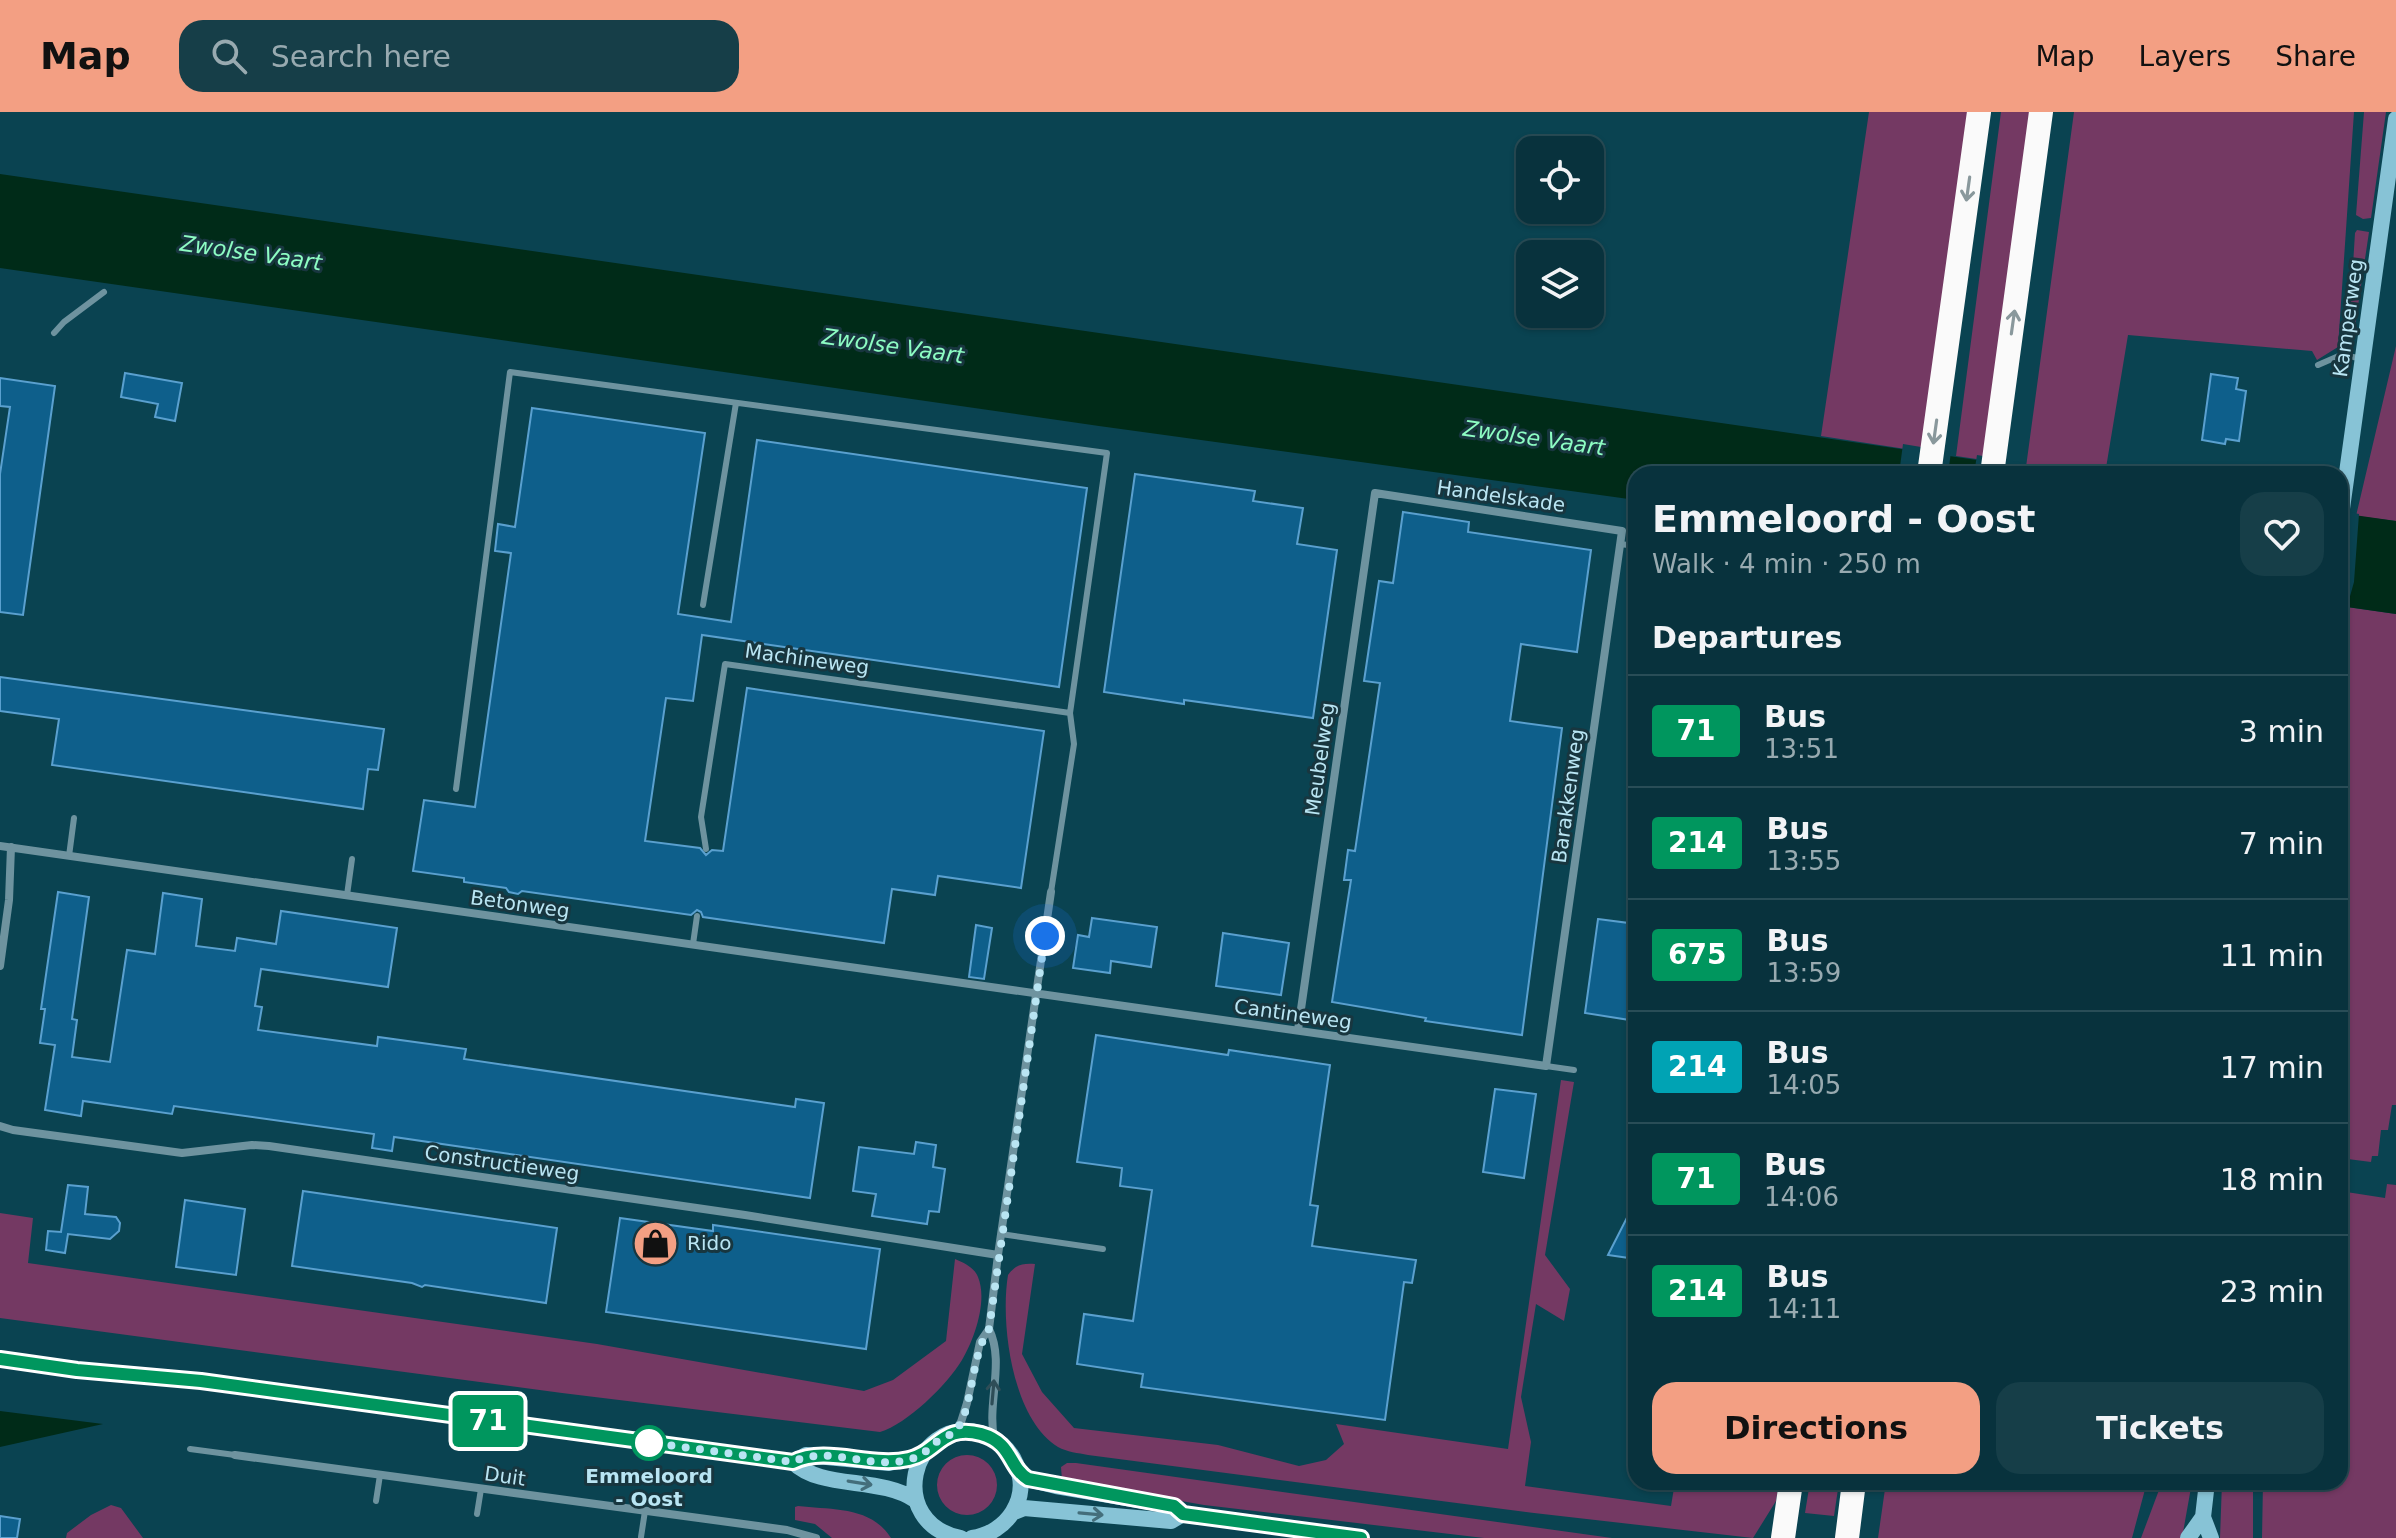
<!DOCTYPE html>
<html lang="en">
<head>
<meta charset="utf-8">
<style>
  :root { --surface:#08323d; --page:#163e48; --text:#f1f3f6; --muted:#98aab0; --line:#294d57; --accent:#f39f83 }
  body { margin:0; font-family:"DejaVu Sans",sans-serif; background:var(--page); color:var(--text); height:100vh; display:flex; flex-direction:column; font-size:30px; white-space:nowrap }
  * { box-sizing:border-box; margin:0 }
  p { font-size:26px; color:var(--muted) }
  .icon { flex:none; width:44px; height:44px; fill:none; stroke:currentColor; stroke-width:2; stroke-linecap:round; stroke-linejoin:round }
  .map { position:relative; flex:1; overflow:hidden }
  .details { position:absolute; left:1628px; top:354px; width:720px; height:1024px; display:flex; flex-direction:column; background:var(--surface); border-radius:24px; box-shadow:0 2px 6px #0004,0 0 0 2px var(--line) }
  .details>* { flex:none }
  .badge { padding:0 16px; border-radius:6px; font-size:28px; line-height:52px }
  .tools { position:absolute; left:1516px; top:24px; display:grid; gap:16px }
  .tools a { display:grid; place-items:center; width:88px; height:88px; border-radius:16px; background:var(--surface); box-shadow:0 2px 6px #0004,0 0 0 2px var(--line); font-size:40px }
  .you { position:absolute; width:40px; height:40px; margin:-20px; border:6px solid #fff; border-radius:50%; background:#1a73e8; box-shadow:0 0 0 12px #1a73e833 }
  .map>.badge { position:absolute; translate:-50% -50%; box-shadow:0 0 0 4px #fff }
  h2 { padding:0 24px; font-size:30px; line-height:72px }
  .round { display:grid; place-items:center; flex:none; width:84px; height:84px; border-radius:24px; background:var(--page) }
  .overview { display:flex; align-items:center; justify-content:space-between; height:136px; padding:0 24px }
  h1 { font-size:38px; font-weight:700; line-height:60px }
  .primary-button { display:flex; gap:16px; margin-top:auto; padding:16px 24px }
  .primary-button a { flex:1; height:92px; border-radius:24px; background:var(--accent); color:#111; font-size:32px; font-weight:700; line-height:92px; text-align:center }
  .primary-button a+a { background:var(--page); color:var(--text) }
  ul { padding:0; list-style:none }
  li { display:flex; align-items:center; gap:24px; height:112px; padding:0 24px; border-top:2px solid var(--line) }
  li div { flex:1 }
  li b { display:block; font-size:30px }
  li em { font-style:normal }
  li .badge { min-width:88px; font-weight:700; text-align:center }
  header { display:flex; align-items:center; gap:48px; box-sizing:border-box; height:112px; padding:0 40px; background:var(--accent); color:#111 }
  header strong { font-size:38px }
  nav { display:flex; gap:44px; margin-inline-start:auto; font-size:28px }
  .search { width:560px; height:72px; background:var(--page); display:flex; align-items:center; gap:20px; box-sizing:border-box; padding:0 28px; border-radius:24px; color:var(--muted); font-size:30px }
  .map>svg:first-child { display:block }
</style>
</head>
<body>
<header>
<strong>Map</strong>
<div class="search"><svg class="icon" aria-label="search" viewBox="0 0 24 24"><circle cx="10" cy="10" r="6"/><path d="M15 15l6 6"/></svg>Search here</div>
<nav><a>Map</a><a>Layers</a><a>Share</a></nav>
</header>
<div class="map">
<svg width="2396" height="1426" viewBox="0 0 2396 1426">
  <rect width="100%" height="100%" fill="#0a4351"/>
  <path fill="#743963" d="M1869 0H1970L1925 340 1821 324Z
    M2001 0H2038L1990 349 1956 344Z
    M2074 0H2354L2338 235 2317 248 2312 239 2128 223 2105 362H2074L2026 355Z
    M2364 0H2386L2371 106 2363 107 2356 103Z
    M2357 118 2369 120 2355 214 2349 217 2355 121Z
    M2396 234V409L2356 404Z
    M2347 495 2396 502V993H2392L2388 1018H2381L2378 1044H2372L2371 1050 2340 1046V605L2343 516Z
    M1561 968 1574 970 1545 1143 1570 1177 1564 1209 1536 1192 1521 1285 1531 1330 1525 1374 1671 1394 1675 1370H1779L1776 1389 1753 1426 1534 1401 1088 1343C1078 1341 1067 1340 1058 1335 1012 1307 1000 1211 1008 1163 1015 1153 1022 1151 1035 1152L1022 1242 1042 1280 1074 1316 1218 1333 1299 1354 1326 1348 1344 1332 1336 1312 1508 1337Z
    M2387 1072 2396 1073V1426H2262L2263 1370H2340V1079L2385 1086Z
    M0 1101 33 1106 28 1151 597 1232 864 1279 893 1268 946 1229 955 1147C964 1151 974 1155 978 1165 988 1189 974 1228 962 1248 947 1273 907 1312 880 1320L562 1281 0 1206Z
    M937 1373a30 30 0 1 1 60 0a30 30 0 1 1-60 0Z
    M1076 1351 1612 1426H1484L1204 1393 1062 1368 1061 1355 1067 1351Z
    M1810 1370H1839L1834 1404 1805 1401Z
    M1886 1370H2147L2132 1426H1878Z
    M2162 1370H2192L2182 1426H2141Z
    M2222 1370H2253V1426H2220Z
    M111 1393 121 1396 143 1426H66L67 1421 91 1403Z
    M798 1394C832 1398 871 1394 891 1426H832L815 1412 795 1408V1395Z"/>
  <path fill="#002b18" d="M0 62 2074 362H1636V388L1099 314 0 156Z
    M2340 401 2396 409V502L2340 494Z
    M0 1299 103 1312 0 1335Z"/>
  <path fill="#0a4351" d="M1903 332 1951 340 1948 362H1899Z
    M1977 343 2025 351 2024 362H1974Z
    M2340 398 2359 402 2354 470 2347 495 2340 494Z"/>
  <path fill="#0e5f8b" stroke="#5aa0cf" stroke-width="2" d="M125 261 182 271 175 309 155 305 158 292 121 285Z
    M2211 262 2238 266 2236 277 2246 279 2239 329 2226 327 2225 332 2202 328Z
    M0 266 55 274 23 503 0 500V362L10 295 0 294Z
    M532 296 705 321 678 502 731 510 757 328 1087 376 1059 575 702 523 693 589 666 586 645 729 700 736 706 743 712 738 723 739 747 576 1044 619 1021 776 938 764 935 783 892 777 884 831 703 805 701 800 697 798 691 803 522 779 518 782 509 780 506 776 464 770V766L413 759 424 688 475 695 511 441 495 439 498 412 515 415Z
    M1135 362 1255 379 1253 389 1303 396 1297 432 1337 438 1313 606 1184 588V592L1104 580Z
    M1403 400 1469 410 1468 420 1591 438 1577 540 1521 532 1510 609 1562 616 1522 923 1425 909 1426 906 1332 890 1351 768H1344L1348 738 1355 739 1380 571 1364 569 1379 469 1393 471Z
    M0 565 384 617 378 658 368 657 363 697 52 653 59 607 0 599Z
    M58 780 89 785 72 907 77 908 72 945 110 950 127 838 155 842 163 781 202 787 196 834 235 839 237 826 276 832 281 799 397 816 388 875 261 857 255 894 262 895 258 918 377 934 378 925 466 937 464 947 795 995 796 987 824 991 810 1086 394 1025 392 1039 372 1036 374 1022 174 994 172 1002 83 989 81 1004 45 998 55 933 40 931 45 897H41Z
    M1092 806 1157 815 1151 855 1111 849 1110 861 1073 856 1078 823 1089 825Z
    M1598 807 1636 812V909L1585 901Z
    M976 813 992 816 984 867 969 865Z
    M1223 821 1289 831 1281 883 1216 874Z
    M1096 923 1228 943 1229 938 1330 953 1310 1093 1318 1094 1312 1134 1416 1148 1412 1171 1404 1170 1385 1308 1141 1275 1143 1262 1077 1252 1084 1202 1133 1209 1152 1078 1120 1074 1122 1056 1077 1050Z
    M1495 977 1536 982 1524 1066 1483 1060Z
    M916 1030 936 1033 933 1055 945 1057 939 1100 929 1099 927 1112 872 1104 876 1082 853 1079 859 1035 914 1042Z
    M68 1073 88 1075 85 1102 116 1105 120 1111 119 1119 110 1127 68 1122 65 1141 46 1138 48 1119 61 1120Z
    M303 1079 557 1116 546 1191 425 1173 422 1175 412 1171 292 1154Z
    M185 1088 245 1097 236 1163 176 1155Z
    M1636 1088V1147L1608 1143Z
    M620 1106 713 1119V1113L880 1137 866 1237 606 1200Z
    M0 1404 20 1407 17 1426H0Z"/>
  <g fill="none" stroke-linecap="round" stroke-linejoin="round">
    <path stroke="#6e939f" stroke-width="6" d="M54 221 64 210 104 180
      M2318 253 2341 243 2359 246
      M1620 432 1636 434
      M703 493 736 291
      M456 677 510 260 1107 341 1070 601 1074 632 1051 780
      M706 737 701 705 725 552 1070 601
      M69 744 74 706
      M347 783 352 747
      M693 832 697 804
      M1546 954 1574 958
      M1001 1122 1103 1137
      M190 1337 235 1343
      M376 1389 380 1363
      M477 1402 481 1377
      M641 1425 645 1399"/>
    <path stroke="#6e939f" stroke-width="8" d="M0 734 1546 954 1622 419 1375 381 1298 918
      M0 854 9 788 11 735
      M0 1014 13 1018 182 1041 252 1033 269 1034 745 1103 998 1143 1051 780
      M989 1217C1005 1250 987 1290 994 1326
      M954 1321 961 1310 967 1291 980 1230 989 1217 998 1143
      M235 1343 787 1418 816 1426"/>
    <path stroke="#87c3d6" stroke-width="16" d="M2340 411 2396 7
      M0 1247 77 1258 201 1269 793 1350 806 1343 889 1351 923 1343
      M793 1350C821 1378 880 1364 915 1388
      M1019 1362 1028 1367 1056 1374 1174 1394 1183 1402 1361 1426
      M2207 1370 2203 1405 2211 1426
      M1014 1400 1024 1396 1171 1409 1183 1402
      M961 1426C885 1412 910 1304 980 1321 996 1325 1010 1337 1016 1352 1031 1386 1007 1421 972 1426
      M2188 1426 2203 1405"/>
    <path stroke="#fafafa" stroke-width="24" d="M1929 362 1979 0
      M1992 362 2041 0
      M1783 1426 1791 1370
      M1847 1426 1854 1370"/>
  </g>
  <defs><path id="oneway-shaft" d="M-6 0H5M1.5-3L5.5 0L1.5 3" fill="none" stroke-width="1.6" stroke-linecap="round" stroke-linejoin="round" transform="scale(2)"/></defs>
  <g stroke="#89989c">
    <use href="#oneway-shaft" transform="translate(1968 77) rotate(98)"/>
    <use href="#oneway-shaft" transform="translate(2013 210) rotate(-82)"/>
    <use href="#oneway-shaft" transform="translate(1935 320) rotate(98)"/>
  </g>
  <use stroke="#2e4d57" href="#oneway-shaft" transform="translate(993 1280) rotate(-85)"/>
  <g stroke="#446e7b">
    <use href="#oneway-shaft" transform="translate(860 1371) rotate(9)"/>
    <use href="#oneway-shaft" transform="translate(1091 1402) rotate(5)"/>
  </g>
  <g fill="none" stroke-linecap="round" stroke-linejoin="round">
    <defs>
      <path id="line" d="M0 1247 77 1258 201 1269 793 1350C827 1333 871 1356 909 1347 937 1341 943 1311 981 1322 1013 1331 1008 1355 1028 1367L1174 1394 1183 1402 1361 1426"/>
    </defs>
    <use href="#line" stroke="#fff" stroke-width="18"/>
    <use href="#line" stroke="#00965e" stroke-width="12"/>
    <path stroke="#b9e5f3" stroke-width="8" stroke-dasharray="0 14.4" d="M649 1331 646 1330 793 1350C831 1331 879 1363 919 1344 926 1341 931 1333 938 1329 943 1325 950 1324 954 1320 973 1304 970 1244 989 1217L1045 824"/>
  </g>
  <defs>
    <symbol id="shop-disc" viewBox="-11 -11 22 22"><circle r="9.5" fill="#f39f83" stroke="#18363f"/><path d="M-5-2.5h2.3a2.7 3.5 0 0 1 5.4 0H5L5.5 6h-11ZM-1.5-2.5h3a1.5 2.3 0 0 0-3 0Z" fill="#111"/></symbol>
  </defs>
  <g fill-rule="evenodd">
    <use href="#shop-disc" x="630" y="1106" width="51" height="51"/>
  </g>
  <circle fill="#fff" stroke="#00965e" stroke-width="4" cx="649" cy="1331" r="16"/>
  <g text-anchor="middle" dominant-baseline="central" stroke-width="6" stroke-linejoin="round" paint-order="stroke">
    <g font-size="20" fill="#b9e5f3" stroke="#18363f">
      <text transform="translate(2348 206) rotate(-82)">Kamperweg</text>
      <text transform="translate(1501 384) rotate(8)">Handelskade</text>
      <text transform="translate(807 547) rotate(8)">Machineweg</text>
      <text transform="translate(1320 647) rotate(-82)">Meubelweg</text>
      <text transform="translate(1568 684) rotate(-82)">Barakkenweg</text>
      <text transform="translate(520 792) rotate(8)">Betonweg</text>
      <text transform="translate(1293 902) rotate(8)">Cantineweg</text>
      <text transform="translate(502 1051) rotate(8)">Constructieweg</text>
      <text transform="translate(505 1364) rotate(8)">Duit</text>
    </g>
    <g font-size="20" fill="#b9e5f3" stroke="#18363f" text-anchor="start">
      <text x="687" y="1131">Rido</text>
    </g>
    <g font-size="20" font-weight="bold" fill="#b9e5f3" stroke="#18363f">
      <text x="649" y="1364">Emmeloord<tspan x="649" dy="23">- Oost</tspan></text>
    </g>
    <g font-size="22" font-style="italic" fill="#8dfcc3" stroke="#18363f">
      <text transform="translate(251 141) rotate(8)">Zwolse Vaart</text>
      <text transform="translate(893 234) rotate(8)">Zwolse Vaart</text>
      <text transform="translate(1534 326) rotate(8)">Zwolse Vaart</text>
    </g>
  </g>
</svg>
<div class="tools">
<a><svg class="icon" aria-label="locate" viewBox="0 0 24 24"><circle cx="12" cy="12" r="6"/><path d="M12 2v4M12 18v4M2 12h4M18 12h4"/></svg></a>
<a><svg class="icon" aria-label="layers" viewBox="0 0 24 24"><path d="M12 4l9 5-9 5-9-5zM3 14l9 5 9-5"/></svg></a>
</div>
<div class="you" style="left:1045px;top:824px"></div>
<b class="badge" style="left:488px;top:1309px;background:#00965e;color:#fff">71</b>
<section class="details">
<div class="overview"><div><h1>Emmeloord - Oost</h1><p>Walk · 4 min · 250 m</p></div><a class="round"><svg class="icon" aria-label="heart" viewBox="0 0 24 24"><path d="M12 20l-8-8c-3-5 5-10 8-4 3-6 11-1 8 4z"/></svg></a></div>
<h2>Departures</h2>
<ul>
<li><span class="badge" style="background:#00965e;color:#fff">71</span><div><b>Bus</b><p>13:51</p></div><em>3 min</em></li>
<li><span class="badge" style="background:#00965e;color:#fff">214</span><div><b>Bus</b><p>13:55</p></div><em>7 min</em></li>
<li><span class="badge" style="background:#00965e;color:#fff">675</span><div><b>Bus</b><p>13:59</p></div><em>11 min</em></li>
<li><span class="badge" style="background:#00a3b4;color:#fff">214</span><div><b>Bus</b><p>14:05</p></div><em>17 min</em></li>
<li><span class="badge" style="background:#00965e;color:#fff">71</span><div><b>Bus</b><p>14:06</p></div><em>18 min</em></li>
<li><span class="badge" style="background:#00965e;color:#fff">214</span><div><b>Bus</b><p>14:11</p></div><em>23 min</em></li>
</ul>
<div class="primary-button"><a>Directions</a><a>Tickets</a></div>
</section>
</div>
</body>
</html>
